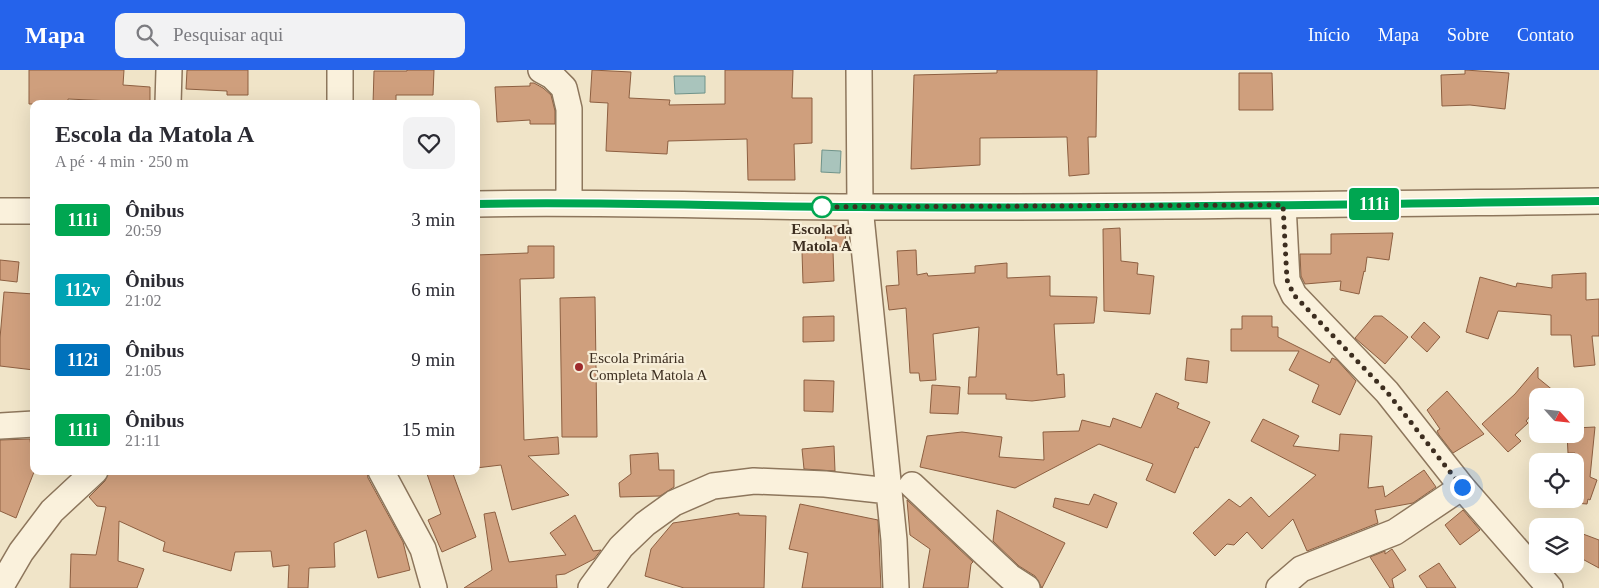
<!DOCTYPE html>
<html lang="pt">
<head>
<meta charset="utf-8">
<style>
  :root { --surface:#fff; --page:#f2f2f3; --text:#2b2b33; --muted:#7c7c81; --accent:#2563eb }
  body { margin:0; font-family:Georgia,serif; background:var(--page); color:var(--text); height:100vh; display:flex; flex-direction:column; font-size:19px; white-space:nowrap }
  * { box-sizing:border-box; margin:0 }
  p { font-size:16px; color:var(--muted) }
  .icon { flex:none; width:28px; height:28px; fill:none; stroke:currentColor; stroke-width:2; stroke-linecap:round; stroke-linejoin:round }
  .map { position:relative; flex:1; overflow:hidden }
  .sheet { position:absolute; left:30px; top:30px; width:450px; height:375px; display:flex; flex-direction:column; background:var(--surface); border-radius:10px; box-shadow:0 5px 20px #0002 }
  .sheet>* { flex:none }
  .badge { padding:0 10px; border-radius:4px; font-size:18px; line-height:32px }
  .needle { width:32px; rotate:117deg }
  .tools { position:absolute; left:1529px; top:318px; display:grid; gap:10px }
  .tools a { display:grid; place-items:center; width:55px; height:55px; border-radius:10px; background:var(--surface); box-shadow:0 5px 20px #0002; font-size:25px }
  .you { position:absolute; width:25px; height:25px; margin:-12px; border:4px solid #fff; border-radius:50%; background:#1a73e8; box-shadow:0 0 0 8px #1a73e833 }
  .map>.badge { position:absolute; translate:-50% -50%; box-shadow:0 0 0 2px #fff }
  .round { display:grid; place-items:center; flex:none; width:52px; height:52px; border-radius:10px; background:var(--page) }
  .head { display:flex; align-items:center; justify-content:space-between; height:85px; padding:0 25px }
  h1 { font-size:24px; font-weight:700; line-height:38px }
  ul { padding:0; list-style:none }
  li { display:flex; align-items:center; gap:15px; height:70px; padding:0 25px }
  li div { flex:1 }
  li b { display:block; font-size:19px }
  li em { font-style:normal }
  li .badge { min-width:55px; font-weight:700; text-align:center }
  header { display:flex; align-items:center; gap:30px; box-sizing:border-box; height:70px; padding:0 25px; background:var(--accent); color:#fff }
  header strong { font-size:24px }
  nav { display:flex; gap:28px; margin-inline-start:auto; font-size:18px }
  .search { width:350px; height:45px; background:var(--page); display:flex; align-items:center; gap:12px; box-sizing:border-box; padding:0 18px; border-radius:10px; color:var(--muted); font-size:19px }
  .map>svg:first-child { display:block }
</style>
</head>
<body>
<header>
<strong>Mapa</strong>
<div class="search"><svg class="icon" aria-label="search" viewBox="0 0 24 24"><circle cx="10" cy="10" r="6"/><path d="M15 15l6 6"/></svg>Pesquisar aqui</div>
<nav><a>Início</a><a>Mapa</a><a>Sobre</a><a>Contato</a></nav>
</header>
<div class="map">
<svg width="1599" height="518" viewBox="0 0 1599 518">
  <rect width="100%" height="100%" fill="#f0e4c8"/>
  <path fill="#a9c4bc" stroke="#6f938a" d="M674 6H705V23L675 24Z
    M822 80 841 81 840 103 821 102Z"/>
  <path fill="#cf9f7d" stroke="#8d5f41" d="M29 0H124L123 15 150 17V34H112V31L68 29V34H29Z
    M187 0H248V25H227V21L186 19Z
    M407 0H434L433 25H396V34H373L374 1H407Z
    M592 0 631 2 629 28 670 30 669 35 725 34V0H793L792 28H812V73L794 74 795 110H748L747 69 668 71 667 84 606 81 608 33 590 32Z
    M997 0H1097L1096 67H1088L1089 104 1069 106 1067 67 980 68V95L911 99 914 5 997 3Z
    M1465 0 1509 3 1505 39 1470 35 1442 36 1441 5 1465 4Z
    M1239 3H1272L1273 40H1239Z
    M530 13H534L543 18 551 25 555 41V54H530V50L497 52 495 17 530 16Z
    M826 156H846L845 177 825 176Z
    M1120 158 1121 191 1138 193 1137 204 1154 206 1150 244 1104 241 1103 159Z
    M1393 163 1389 190 1367 187 1365 202 1364 201 1359 224 1340 220 1341 211 1305 214 1301 206 1300 184H1331V164Z
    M528 176H554V208L520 209 524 370 558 367 559 384 528 386 569 425 512 440 501 395 476 398V185L528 183Z
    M916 180 917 205 927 203 928 206 975 203V196L1007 193V208L1050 206V226L1097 227 1094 253 1054 254 1057 305 1064 304 1065 327 1032 331 1006 329V324H968L969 307H976L979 257 933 264 936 310 920 311 919 303H910L906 238 889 240 886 216 899 215 897 181Z
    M833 181 834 211 803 213 802 182Z
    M0 190 19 192 17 212 0 210Z
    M1586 203V230L1599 229V266H1592L1595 295 1574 297 1571 265H1551V245L1498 241 1488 269 1466 262 1480 207 1516 217 1517 213 1552 218V205Z
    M4 222 34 224V300L0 296V268Z
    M595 227 597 367H562L560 228Z
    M834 246V271L803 272V247Z
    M1242 246H1272V257H1278V267L1330 293 1332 288 1337 290 1356 311 1340 345 1312 332 1319 315 1289 300 1299 281H1231V259H1242Z
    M1374 246H1382L1408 267 1385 294 1355 268Z
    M1424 252 1440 267 1427 282 1411 267Z
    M1187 288 1209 291 1207 313 1185 310Z
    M1538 297V308L1560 326H1538V337L1526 351 1528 353 1515 365 1521 371 1508 382 1482 354 1515 324Z
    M804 310 834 311 833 342 804 341Z
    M932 315 960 317 958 344 930 343Z
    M1447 321 1484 364 1453 383 1439 365 1437 361 1440 359 1427 340Z
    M1156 323 1179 333 1177 338 1210 352 1198 378 1195 377 1175 423 1146 410 1153 394 1099 374 1015 418 920 397 927 366 962 362 1002 367 999 387 1044 390 1043 362 1079 361 1082 350 1110 357 1113 348 1141 358Z
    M1263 349 1299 366 1293 376 1339 381 1340 364 1372 366 1368 418 1383 416 1385 427 1424 400 1436 417 1413 433 1375 440 1378 453 1307 481 1293 449 1262 479 1247 462 1234 475 1227 474 1215 486 1193 463 1229 429 1240 437 1251 427 1269 447 1316 405 1251 371Z
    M1595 357 1590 407 1597 410 1590 430 1588 429 1587 434 1575 433V383H1568L1567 364H1575V358Z
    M30 369 34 402 16 448 0 441V370Z
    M834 376 835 401 804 399 802 379Z
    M658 383 659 400H674V417L660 426 620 427 619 413 631 404 630 385Z
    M109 401H367L368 408 403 472 410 500 378 508 366 460 334 473 335 497 309 498 308 518H288L289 495 273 497 271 481 235 482 231 501 163 481 165 472 119 451 118 491 144 499 137 518H70L71 484 96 485 106 437 97 436 89 427 105 411Z
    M426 401H452L476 467 442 482 428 450 441 444Z
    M1094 424 1117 433 1107 458 1053 437 1055 428 1089 435Z
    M907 430 973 492 971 494 968 518H923L930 479 910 465Z
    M800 434 878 450 881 518H802L808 483 789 479Z
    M997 440 1065 473 1042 518 1035 506 1019 496 993 471Z
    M1463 440 1480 460 1460 475 1445 455Z
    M495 442 509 492 566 485 550 463 575 445 593 481 601 480 594 489 565 504 556 505 557 518H464L492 500 484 444Z
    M739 443V445L766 446 764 518H684L645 506 651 479 673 453Z
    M1575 461 1599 470V498L1575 485Z
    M1392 479 1406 500 1392 509 1394 518H1390L1370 487 1385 481V484Z
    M1439 493 1456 518H1427L1419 506Z"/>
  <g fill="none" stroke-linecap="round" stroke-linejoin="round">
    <defs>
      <path id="minor" d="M340 0V34
        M541 0 552 6 564 18 569 39V132
        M859 0 860 137 894 470 896 518
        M168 34 169 0
        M476 134C604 131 732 137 860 137 1106 138 1353 134 1599 131
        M1283 135 1287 210 1294 225 1387 322 1462 417 1550 518
        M0 141H34
        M0 356 34 354
        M381 401 423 479 434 518
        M912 415 1010 507 1027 518
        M0 518 21 482 52 441 95 401
        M591 518 621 477 645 454 674 433 713 416 754 411 825 414 889 421
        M1279 518 1301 499 1395 462 1462 417"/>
    </defs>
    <use href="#minor" stroke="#8d765c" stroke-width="28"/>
    <use href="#minor" stroke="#faf1dc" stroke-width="25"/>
  </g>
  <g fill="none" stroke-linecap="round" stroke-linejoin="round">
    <defs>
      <path id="line" d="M476 134C604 131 732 137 860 137 1106 139 1353 134 1599 131"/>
    </defs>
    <use href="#line" stroke="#fff" stroke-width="11"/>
    <use href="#line" stroke="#00a651" stroke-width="8"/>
    <path stroke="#3d2e20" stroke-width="5" stroke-dasharray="0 9" d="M822 137H816L1283 135 1287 210 1294 225 1387 322 1462 417"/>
  </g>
  <circle fill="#fff" stroke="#00a651" stroke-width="2.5" cx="822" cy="137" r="10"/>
  <circle fill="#9e2a2b" stroke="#f7eed8" stroke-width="2" cx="579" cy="297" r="5"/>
  <g text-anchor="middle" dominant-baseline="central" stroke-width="4.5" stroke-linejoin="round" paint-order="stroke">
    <g font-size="15" font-weight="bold" fill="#3d2e20" stroke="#f7eed8">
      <text x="822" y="159">Escola da<tspan x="822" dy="17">Matola A</tspan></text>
    </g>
    <g font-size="15" fill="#3d2e20" stroke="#f7eed8" text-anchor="start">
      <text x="589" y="288">Escola Primária<tspan x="589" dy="17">Completa Matola A</tspan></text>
    </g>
  </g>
</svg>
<div class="tools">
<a><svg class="needle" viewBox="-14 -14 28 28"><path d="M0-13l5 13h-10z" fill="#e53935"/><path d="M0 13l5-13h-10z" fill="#7c7c81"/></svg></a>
<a><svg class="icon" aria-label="locate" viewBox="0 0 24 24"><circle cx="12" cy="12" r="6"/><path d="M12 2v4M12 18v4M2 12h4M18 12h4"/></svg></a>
<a><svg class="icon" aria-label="layers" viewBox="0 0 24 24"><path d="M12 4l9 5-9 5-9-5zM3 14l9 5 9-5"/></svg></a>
</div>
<div class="you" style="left:1462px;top:417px"></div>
<b class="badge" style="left:1374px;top:134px;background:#00a651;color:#fff">111i</b>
<section class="sheet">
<div class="head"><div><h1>Escola da Matola A</h1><p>A pé · 4 min · 250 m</p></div><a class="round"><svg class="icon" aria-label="heart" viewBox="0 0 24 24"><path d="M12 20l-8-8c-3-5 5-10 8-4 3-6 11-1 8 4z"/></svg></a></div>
<ul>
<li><span class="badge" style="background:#00a651;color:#fff">111i</span><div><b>Ônibus</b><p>20:59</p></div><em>3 min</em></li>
<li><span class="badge" style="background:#00a3b4;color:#fff">112v</span><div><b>Ônibus</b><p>21:02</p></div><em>6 min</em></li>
<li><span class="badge" style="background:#0072bc;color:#fff">112i</span><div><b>Ônibus</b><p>21:05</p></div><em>9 min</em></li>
<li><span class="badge" style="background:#00a651;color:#fff">111i</span><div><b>Ônibus</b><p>21:11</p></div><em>15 min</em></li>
</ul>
</section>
</div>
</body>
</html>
